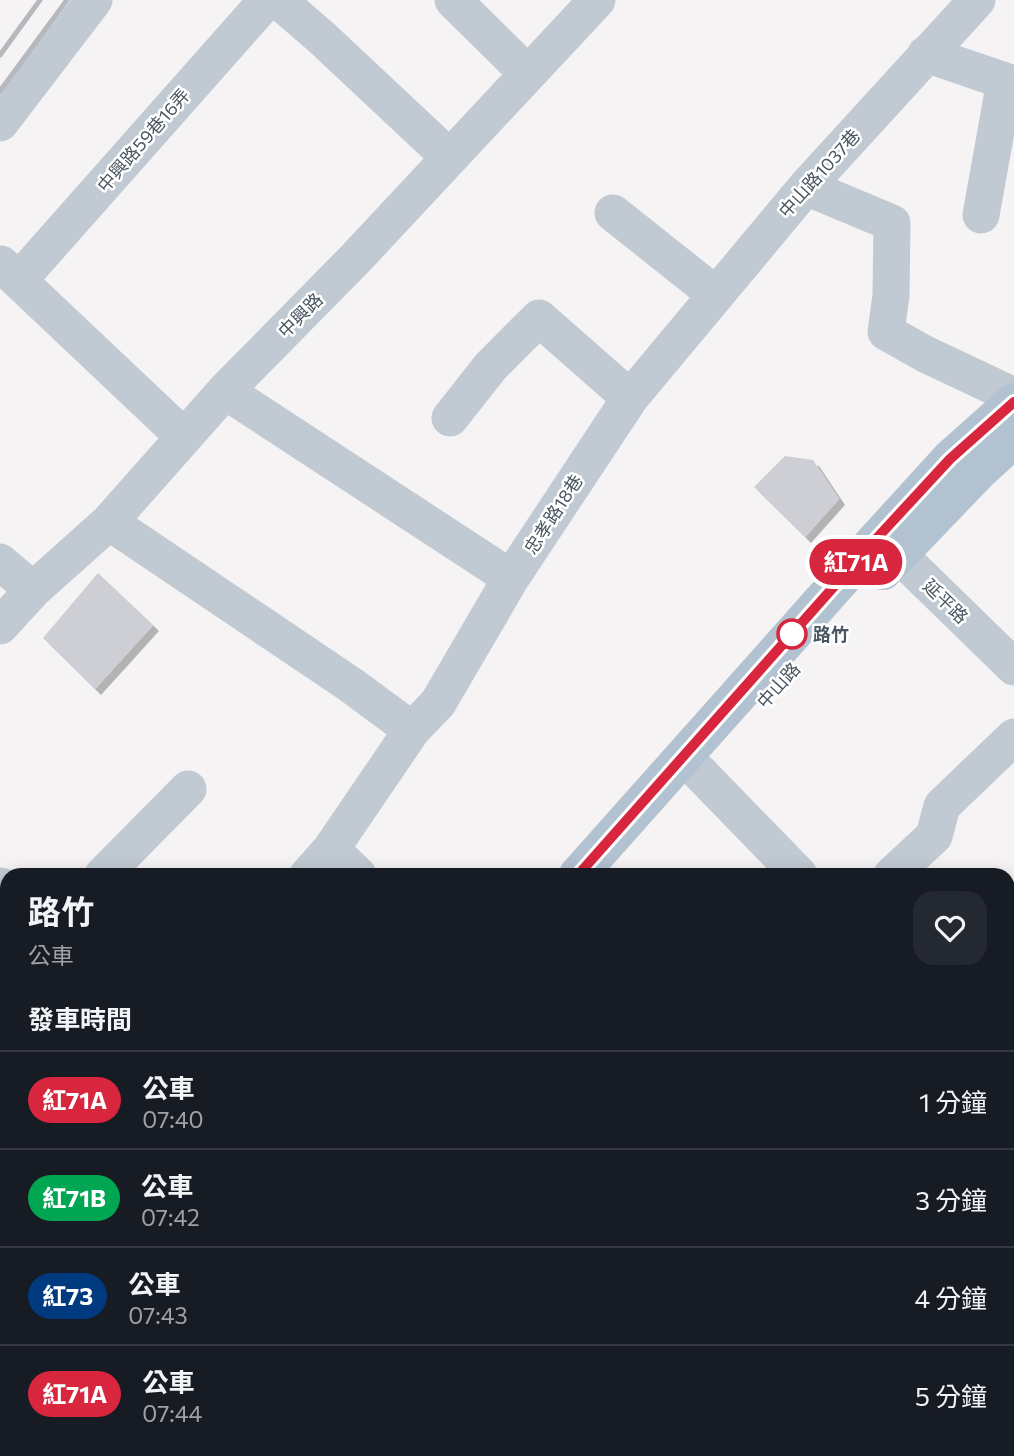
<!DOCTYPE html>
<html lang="zh-TW">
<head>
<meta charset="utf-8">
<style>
  :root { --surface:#171b24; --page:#242831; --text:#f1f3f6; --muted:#9ea1a6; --line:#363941 }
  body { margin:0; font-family:Commissioner,"Noto Sans TC",sans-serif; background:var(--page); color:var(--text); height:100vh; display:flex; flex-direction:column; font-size:26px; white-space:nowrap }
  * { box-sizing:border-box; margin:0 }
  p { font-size:23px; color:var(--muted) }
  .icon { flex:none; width:38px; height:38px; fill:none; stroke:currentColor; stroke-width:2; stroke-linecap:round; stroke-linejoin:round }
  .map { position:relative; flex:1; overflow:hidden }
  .sheet { position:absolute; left:0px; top:868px; width:1015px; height:588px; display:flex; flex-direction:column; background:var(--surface); border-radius:21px 21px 0 0; box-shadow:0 4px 18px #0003 }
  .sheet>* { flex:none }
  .badge { padding:0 14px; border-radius:23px; font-size:24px; line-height:46px }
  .map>.badge { position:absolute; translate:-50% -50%; box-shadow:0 0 0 4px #fff }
  h2 { padding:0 28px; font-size:26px; line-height:63px }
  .round { display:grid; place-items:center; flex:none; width:74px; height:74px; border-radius:21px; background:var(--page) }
  .headline { display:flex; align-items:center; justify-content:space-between; height:119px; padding:0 28px }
  h1 { font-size:33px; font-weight:700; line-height:52px }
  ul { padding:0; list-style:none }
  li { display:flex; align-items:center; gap:21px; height:98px; padding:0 28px; border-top:2px solid var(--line) }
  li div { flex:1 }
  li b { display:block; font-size:26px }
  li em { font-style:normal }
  li .badge { min-width:77px; font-weight:700; text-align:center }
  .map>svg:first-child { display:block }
</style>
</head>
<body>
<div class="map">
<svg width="1014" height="1456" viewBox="0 0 1014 1456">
  <defs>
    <filter id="shadow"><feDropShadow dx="6" dy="6" stdDeviation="0" flood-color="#0004"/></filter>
  </defs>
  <rect width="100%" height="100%" fill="#f5f3f3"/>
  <path fill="#cdcfd5" filter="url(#shadow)" d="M785 456 813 460 839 499 805 537 754 487Z
    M98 573 153 625 95 689 43 638Z"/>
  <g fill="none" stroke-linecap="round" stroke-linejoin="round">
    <path stroke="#c1cad2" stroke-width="37" d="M278 0 321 37 449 157
      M453 0 527 73
      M926 54 1005 81 981 215
      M0 123 94 0
      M806 187 892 223 891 295 886 332 925 354 1014 396
      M613 213 715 294
      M1 264 183 436
      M19 280 267 0
      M225 391 511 578
      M450 418 491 366 539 318 630 398
      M109 522 351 685 412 730
      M878 538 898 554 1014 667
      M0 562 33 590
      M0 626 33 590 109 522 225 391 357 257 597 0
      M699 772 799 875
      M331 849 412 730 438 703 511 578 630 398 806 187 977 0
      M103 875 188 789
      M308 875 331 849 358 875
      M892 875 934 836 942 806 1014 737
      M0 886 7 888
      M1008 951 1014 949
      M0 994 7 981
      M1008 1052 1014 1067
      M1008 1162 1014 1158
      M1008 1297 1014 1293
      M0 1305 7 1312
      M1008 1384 1014 1380
      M577 1449 581 1456
      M300 1456 310 1449
      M751 1456 762 1449
      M902 1456 912 1449"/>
    <path stroke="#b3c2d1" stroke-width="38" d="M883 571 978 472 1014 439
      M578 875 878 538 950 459 1014 402
      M42 1456 49 1449
      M90 1456 97 1449"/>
    <path stroke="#b5b8bd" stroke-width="5" d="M0 55 40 0
      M0 91 67 0"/>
  </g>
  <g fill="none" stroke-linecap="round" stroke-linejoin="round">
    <defs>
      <path id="line" d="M578 875 877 538 950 459 1014 402"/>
    </defs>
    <use href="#line" stroke="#fff" stroke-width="16"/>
    <use href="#line" stroke="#d7263d" stroke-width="10"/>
  </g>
  <circle fill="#fff" stroke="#d7263d" stroke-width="3.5" cx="792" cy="634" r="14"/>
  <g text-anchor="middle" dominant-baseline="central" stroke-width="5" stroke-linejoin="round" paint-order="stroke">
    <g font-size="18" fill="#4a5661" stroke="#fff">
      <text transform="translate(143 140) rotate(-49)">中興路59巷16弄</text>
      <text transform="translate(819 173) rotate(-48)">中山路1037巷</text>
      <text transform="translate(300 315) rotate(-45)">中興路</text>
      <text transform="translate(553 514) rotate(-57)">忠孝路18巷</text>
      <text transform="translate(946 601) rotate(44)">延平路</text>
      <text transform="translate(778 685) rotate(-48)">中山路</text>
    </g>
    <g font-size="18" font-weight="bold" fill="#4a5661" stroke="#fff" text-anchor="start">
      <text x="813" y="634">路竹</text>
    </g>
  </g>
</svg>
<b class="badge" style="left:856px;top:562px;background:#d7263d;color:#fff">紅71A</b>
<section class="sheet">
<div class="headline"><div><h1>路竹</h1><p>公車</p></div><a class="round"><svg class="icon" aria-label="heart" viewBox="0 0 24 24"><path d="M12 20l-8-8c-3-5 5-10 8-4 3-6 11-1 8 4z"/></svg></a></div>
<h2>發車時間</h2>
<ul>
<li><span class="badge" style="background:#d7263d;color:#fff">紅71A</span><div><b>公車</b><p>07:40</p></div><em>1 分鐘</em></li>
<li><span class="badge" style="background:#00a651;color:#fff">紅71B</span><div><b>公車</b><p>07:42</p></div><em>3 分鐘</em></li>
<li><span class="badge" style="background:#003b80;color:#fff">紅73</span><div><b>公車</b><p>07:43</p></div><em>4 分鐘</em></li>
<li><span class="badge" style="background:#d7263d;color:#fff">紅71A</span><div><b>公車</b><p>07:44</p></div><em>5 分鐘</em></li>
</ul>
</section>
</div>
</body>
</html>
